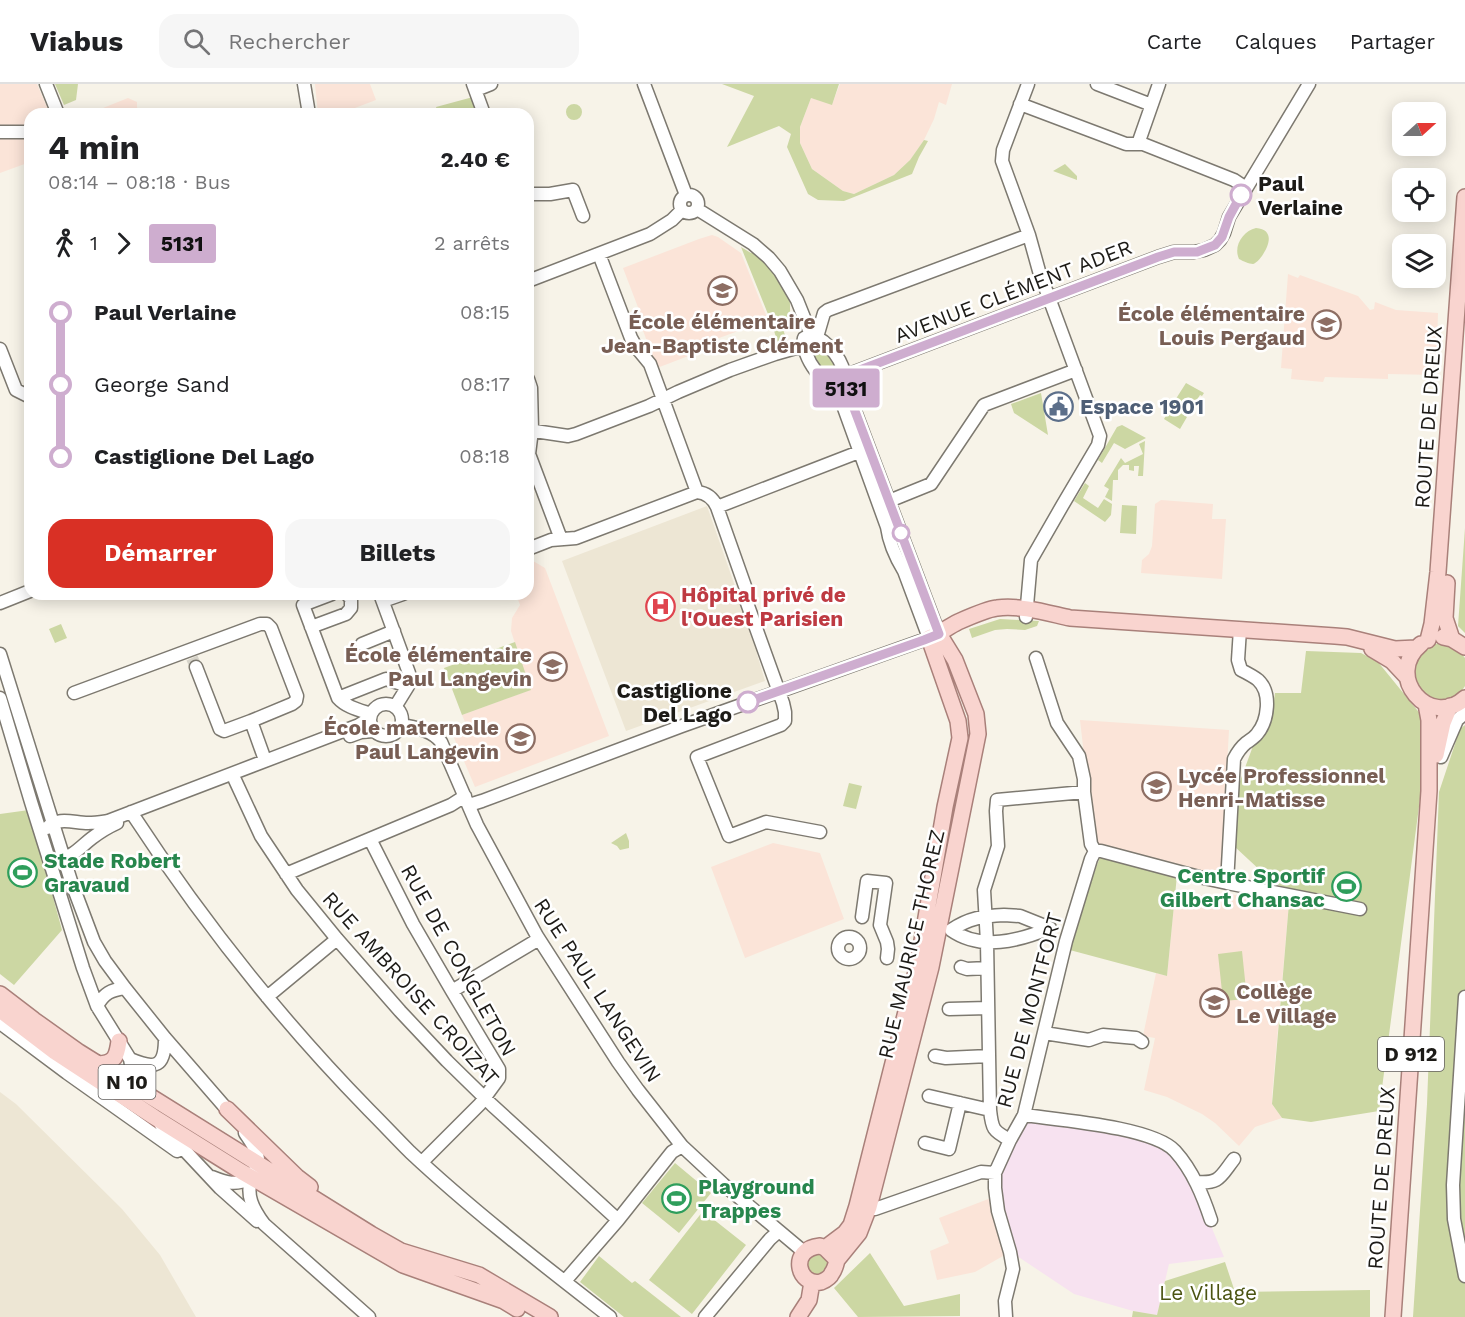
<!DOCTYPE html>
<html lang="fr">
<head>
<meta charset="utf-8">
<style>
  :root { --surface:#fff; --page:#f6f6f6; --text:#202124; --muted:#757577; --line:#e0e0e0; --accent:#d93025 }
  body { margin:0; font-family:"Work Sans",sans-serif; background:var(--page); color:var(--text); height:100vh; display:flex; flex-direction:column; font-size:22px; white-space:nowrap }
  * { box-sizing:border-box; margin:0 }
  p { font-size:20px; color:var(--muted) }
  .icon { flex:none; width:33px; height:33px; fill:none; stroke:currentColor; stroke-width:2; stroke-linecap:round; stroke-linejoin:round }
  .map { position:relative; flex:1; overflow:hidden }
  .side { position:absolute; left:24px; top:24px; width:510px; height:492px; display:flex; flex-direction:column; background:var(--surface); border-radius:18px; box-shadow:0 3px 15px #0003 }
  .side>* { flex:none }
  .badge { padding:0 12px; border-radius:4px; font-size:21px; line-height:39px }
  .needle { width:39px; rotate:69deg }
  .tools { position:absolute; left:1392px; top:18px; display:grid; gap:12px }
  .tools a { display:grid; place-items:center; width:54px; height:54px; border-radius:12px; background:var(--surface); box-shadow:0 3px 15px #0003; font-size:30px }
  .map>.badge { position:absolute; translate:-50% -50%; box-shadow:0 0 0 3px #fff }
  .legs { display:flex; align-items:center; gap:9px; height:66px; padding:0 24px; font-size:20px }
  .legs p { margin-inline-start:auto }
  .summary { display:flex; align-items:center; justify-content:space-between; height:102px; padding:0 24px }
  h1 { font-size:33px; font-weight:700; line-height:45px }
  .primary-button { display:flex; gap:12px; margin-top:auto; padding:12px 24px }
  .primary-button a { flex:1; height:69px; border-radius:18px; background:var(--accent); color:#fff; font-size:24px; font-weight:700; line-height:69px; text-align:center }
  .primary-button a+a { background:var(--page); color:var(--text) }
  ul { padding:0 24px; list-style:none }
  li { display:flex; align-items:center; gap:21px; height:72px; font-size:22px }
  li i { display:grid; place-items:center; width:9px; height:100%; margin:0 8px; background:currentColor }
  li i::after { content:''; width:15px; height:15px; margin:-8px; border:4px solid; border-radius:50%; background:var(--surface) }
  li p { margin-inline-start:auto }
  li:first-child i { background:linear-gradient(#0000 50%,currentColor 0) }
  li:last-child i { background:linear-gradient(currentColor 50%,#0000 0) }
  header { display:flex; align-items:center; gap:36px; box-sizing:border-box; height:84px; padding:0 30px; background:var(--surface); border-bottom:2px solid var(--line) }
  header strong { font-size:28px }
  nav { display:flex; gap:33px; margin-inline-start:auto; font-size:21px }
  .search { width:420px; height:54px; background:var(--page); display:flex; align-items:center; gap:15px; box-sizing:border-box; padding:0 21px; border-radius:18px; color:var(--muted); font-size:22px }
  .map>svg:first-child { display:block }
</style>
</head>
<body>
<header>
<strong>Viabus</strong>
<div class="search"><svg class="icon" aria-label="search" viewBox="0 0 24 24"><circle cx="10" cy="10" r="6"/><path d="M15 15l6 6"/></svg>Rechercher</div>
<nav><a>Carte</a><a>Calques</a><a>Partager</a></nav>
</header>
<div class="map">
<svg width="1465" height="1233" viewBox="0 0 1465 1233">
  <rect width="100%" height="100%" fill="#f7f3e8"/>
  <path fill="#ede6d4" d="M707 422 758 568 757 570 765 597 626 647 562 477Z
    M0 1008 16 1020 122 1125 160 1171 196 1233H0Z"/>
  <path fill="#f7e2f0" d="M1029 1035 1131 1050 1166 1064 1191 1094 1224 1173 1169 1180 1157 1231 1133 1227 1074 1210 1017 1172 1001 1126 1000 1092 1010 1066Z"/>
  <path fill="#fbe4d8" d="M0 0H37L50 30H30V78L0 89Z
    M315 0H370L376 16 339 30 337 26 327 30H318Z
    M840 0H952L946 21 939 18 934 35 924 56 910 76 894 91 854 110 843 107 812 85 800 59V43L811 14 832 20Z
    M128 14 137 18V23L139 30H88Z
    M712 151 718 153 741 169 768 236 711 257 712 263 657 284 642 244 644 239 623 184 699 155Z
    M1288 190 1298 194 1300 191 1358 212 1370 226 1374 225 1375 218 1396 226 1438 229 1436 291 1388 290V295L1325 293 1323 298 1291 295 1292 285 1281 284Z
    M1161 416 1213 420 1212 435H1226L1222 495 1141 489 1142 476 1149 470 1152 462 1155 420Z
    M528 474 545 484 609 652 475 703 452 649 453 645 465 638 462 631 530 606 511 547 512 534 520 521 516 510H528Z
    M1080 636 1229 646 1221 791 1094 759Z
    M773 759 820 769 844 835 745 874 711 783Z
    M1175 811H1241L1289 819 1272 1012V1020L1282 1034 1255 1043 1239 1062 1215 1039 1202 1030 1167 1013 1144 1006 1155 954 1143 952 1156 889 1167 892Z
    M996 1112 1010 1168 975 1188 937 1196 930 1167 949 1159 939 1134Z"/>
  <path fill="#ccd7a3" d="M55 0H78L76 16 64 21Z
    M722 0H839L832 21 811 14 800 43V59L812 85 843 107 854 110 894 91 910 76 924 56 928 57 919 73 912 90 844 117 818 116 808 110 787 63 791 50 779 42 727 63 754 12Z
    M473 13 479 30H438L436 23Z
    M566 28a8 8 0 1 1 16 0a8 8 0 1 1-16 0Z
    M1065 80 1077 92V96L1053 87Z
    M1256 144C1283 146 1260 179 1253 180 1249 180 1243 177 1239 175 1233 162 1243 147 1256 144Z
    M741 163 751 169 755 168C769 180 784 196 789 214 791 220 789 227 791 233L780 238 787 256 778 260 772 240Z
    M812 255C825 266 840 278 838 296L828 293 816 281 807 258Z
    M1186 299 1204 309 1202 312 1200 311 1188 331 1172 321Z
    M1041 309 1048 351 1014 329 1011 320Z
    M1171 323 1187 333 1180 345 1164 335Z
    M1122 341 1146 354 1125 365 1114 359 1102 379 1098 376 1117 343Z
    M1145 357 1143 392H1138L1139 382H1134V387L1129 386V381H1123L1118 386V396H1113L1112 417 1105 413 1109 405 1104 402 1121 374 1125 379 1143 370 1139 360Z
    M1085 399 1089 402 1083 414 1098 424 1104 415 1112 420 1111 431 1105 438 1074 417Z
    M1122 421 1137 422 1136 450 1120 449Z
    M1465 444V549L1458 542Z
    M1000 535 1039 537 1037 542 1025 546 1007 545 995 546 972 554 969 545Z
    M61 540 67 554 55 559 49 545Z
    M515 558 531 606 462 631 444 584Z
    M1436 560C1448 559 1458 564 1465 574V602L1461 608 1451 615 1439 617 1423 610 1412 590C1417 576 1420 564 1436 560Z
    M1306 567 1361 569 1378 578 1422 632 1423 692 1379 1027 1311 1038 1282 1034 1272 1020 1289 819 1292 806 1275 800 1235 763 1239 700 1253 662 1271 640 1275 609H1301Z
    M1465 641V1233H1413L1427 1020 1439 708 1460 645Z
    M849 699 862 702 856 725 843 722Z
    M29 726 62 846 14 901 0 890V730Z
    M626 749 629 757V764L620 766 617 762 611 759Z
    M1100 773 1177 791 1167 892 1066 865Z
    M1242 867 1247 915 1223 917 1218 870Z
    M675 1079 711 1109 679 1149 642 1119Z
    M703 1127 746 1161 692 1230 649 1196Z
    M811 1169 826 1170 830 1181 820 1193 809 1189 806 1174Z
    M870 1169 904 1222 960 1210V1232L858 1233 834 1204Z
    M599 1172 632 1199 635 1197 681 1233H624L580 1198Z
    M1225 1178 1235 1208 1370 1206V1233H1132L1133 1227 1157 1231 1165 1197Z"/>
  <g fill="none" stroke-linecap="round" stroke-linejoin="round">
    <path stroke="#d6d3c9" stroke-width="12" stroke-dasharray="12 6" stroke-linecap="butt" d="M192 574 196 583"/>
    <defs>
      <path id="minor" d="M46 0 58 30
        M304 0 309 30
        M473 0 484 30
        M644 0 686 111
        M1097 0 1149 20
        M476 6 491 0
        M1020 20 1126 60H1143L1234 96 1246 104
        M0 48H30
        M1138 60 1159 0
        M528 110H550L573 106 583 132
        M680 120a9 9 0 1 1 18 0a9 9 0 1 1-18 0Z
        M697 125 753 160 769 174 780 187 797 216 811 251
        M599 170 631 254 636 263 650 280 697 408
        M528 197 650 150 672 136 682 126
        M811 251C828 256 847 280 844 298 826 311 800 270 804 254Z
        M817 253 824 229 828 226 1029 151
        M0 265 16 306 30 313
        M844 292 1158 173 1174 168H1194L1204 166 1215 161 1220 156 1224 149 1229 133 1309 0
        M528 295 531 304 532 346 529 370 561 455
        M844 298 939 550
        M528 346 568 352 576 350 649 322 678 308 730 286 775 270 803 262
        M697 408C707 409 713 414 717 423L746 505 747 519 783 619 785 628V637L781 641 697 673 729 752 766 738 820 748
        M889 417 931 400 984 321 1076 286
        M717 423 859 368
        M528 465 551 456 576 454 697 408
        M332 510 303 521 338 614C346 623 359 626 371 630
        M380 510 409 589 408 602 395 623
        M383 517 403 510
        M0 519 30 507
        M1026 533 1031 476 1062 422 1098 361 1100 352 1052 222 1039 187 1029 151 1002 77 1003 66 1028 0
        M311 543 346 530 351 524V515L347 510
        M362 560 394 547
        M0 570 71 797 94 858 105 877 125 904 165 954 231 1030
        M1036 574 1057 639 1079 672 1084 695V708
        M196 583 220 645 224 647 251 637
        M74 609 260 540H267L271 544 297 612 296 617 292 620 251 637 265 676
        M0 614 31 718 83 884 97 922 130 975 135 1003 138 1008
        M338 614 386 595 408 602
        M370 636a16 16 0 1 1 32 0a16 16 0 1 1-32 0Z
        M402 641C416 644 432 646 441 658L477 741 537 852 618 978 638 1006 682 1062 723 1100 804 1168
        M350 652 361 648 373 647
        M1441 673 1457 636 1465 629
        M235 696 261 752 297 806 337 855 400 927 447 977 492 1021 618 1136
        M469 721 482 717 682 642 929 554 904 487C896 474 889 458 887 443L836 302
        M131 728C201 835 280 935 369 1026 383 1040 396 1054 410 1068 473 1127 542 1180 610 1233
        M47 744C58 732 74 739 88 739 95 739 101 738 108 737L359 641 369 635
        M370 755 413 840 452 907 499 985V994L480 1020 422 1078
        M1095 767H1101L1199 793 1227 799 1234 675C1237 669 1240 664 1246 659 1250 656 1254 654 1257 650 1268 637 1272 609 1258 596 1253 592 1247 589 1241 586L1238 576 1240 545
        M56 775C73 774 80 763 92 754 100 748 108 743 117 739
        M286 790 451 721 465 712
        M1227 799 1360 825
        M1004 831 1020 832 1050 844C1019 857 981 867 951 846 969 834 983 832 1004 831Z
        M862 833 867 797 886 799 880 841 887 858 888 865 887 874
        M838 864a11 11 0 1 1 22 0a11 11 0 1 1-22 0Z
        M961 883 967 885 987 884
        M452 907 539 855
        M267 913 337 855
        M1465 913 1453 1101 1454 1135 1465 1192
        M97 922C104 909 111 906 125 904
        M949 925 988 924
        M0 939 67 989 177 1067
        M1044 949 1089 956 1103 951 1136 954 1142 958
        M935 972 946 974 989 972
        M130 975C156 986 165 983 165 954
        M929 1012 990 1026
        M1024 1031C1059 1036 1153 1043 1175 1067 1193 1087 1203 1112 1211 1136
        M161 1041 220 1104 257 1137
        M245 1049C251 1058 259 1068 258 1079 257 1083 254 1088 252 1092 245 1111 253 1125 264 1140L369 1233
        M1010 1056C993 1047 992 1045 990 1026L987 858 984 806 998 762 996 727 997 716 1084 708 1091 760 1095 767
        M925 1059 949 1065 960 1019
        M212 1093C227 1099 236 1102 251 1094
        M1196 1098C1220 1100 1220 1093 1234 1075
        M869 1123 875 1125 981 1088 995 1089
        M565 1197 618 1136 672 1068 682 1062
        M705 1233 770 1155 779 1147
        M1006 1233 1005 1217 1013 1185 1010 1168 998 1127 995 1104V1089L1010 1056 1024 1031 1066 857 1091 775 1095 767"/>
      <path id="major" d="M1447 499 1445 534 1452 555
        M1443 553 1452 555 1465 563
        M1428 556 1432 540 1438 488 1465 113
        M1421 560C1383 592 1430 646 1465 614
        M1372 565 1392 577 1407 593
        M1436 671 1443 639 1450 622
        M0 910 34 936 79 968 371 1150 401 1167 479 1191 550 1233
        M0 926 55 968 154 1033 242 1088 403 1181 504 1217 517 1225
        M99 980C115 979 117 972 119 957
        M227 1025 297 1093 310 1103
        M820 1162 825 1164 837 1176C836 1180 835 1185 832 1189 830 1194 826 1196 821 1198 798 1203 788 1165 820 1162Z
        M825 1164 845 1149 851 1141 857 1122 918 880 945 723 960 654 958 637 929 554C939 550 948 543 958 538 967 534 987 525 997 524 1021 521 1047 529 1070 534L1335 552 1347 553 1395 565 1416 564
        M837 1176 859 1149 869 1123 931 883 978 650 976 630 955 576 939 550
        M798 1233 809 1216 812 1198
        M1393 1233 1429 707V636L1426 620"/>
    </defs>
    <use href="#minor" stroke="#7d7970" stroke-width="15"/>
    <use href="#major" stroke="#a9807a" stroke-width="18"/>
    <use href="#minor" stroke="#fff" stroke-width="12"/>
    <use href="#major" stroke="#f9d4cf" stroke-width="15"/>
  </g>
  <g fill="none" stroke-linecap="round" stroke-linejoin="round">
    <defs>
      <path id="line-1" d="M748 618 924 556 939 550 844 298V292L1158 173 1174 168H1197L1215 161 1222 153 1229 133 1241 111"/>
    </defs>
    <use href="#line-1" stroke="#fff" stroke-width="14"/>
    <use href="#line-1" stroke="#ceadcf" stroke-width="9"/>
  </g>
  <defs>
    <symbol id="school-ring" viewBox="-11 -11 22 22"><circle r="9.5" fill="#fff" stroke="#8d6e63" stroke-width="1.5"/><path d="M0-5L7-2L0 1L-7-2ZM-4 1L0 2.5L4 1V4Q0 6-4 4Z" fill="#8d6e63"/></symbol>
    <symbol id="civic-ring" viewBox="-11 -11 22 22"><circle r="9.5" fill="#fff" stroke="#5c6f8a" stroke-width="1.5"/><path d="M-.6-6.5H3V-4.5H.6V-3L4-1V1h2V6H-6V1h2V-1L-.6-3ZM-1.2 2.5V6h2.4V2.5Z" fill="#5c6f8a"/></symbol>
    <symbol id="hospital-ring" viewBox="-11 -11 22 22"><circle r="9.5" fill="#fff" stroke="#e0444e" stroke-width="1.5"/><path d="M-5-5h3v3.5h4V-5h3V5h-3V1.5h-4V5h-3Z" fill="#e0444e"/></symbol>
    <symbol id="stadium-ring" viewBox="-11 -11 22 22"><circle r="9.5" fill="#fff" stroke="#2e9e5b" stroke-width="1.5"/><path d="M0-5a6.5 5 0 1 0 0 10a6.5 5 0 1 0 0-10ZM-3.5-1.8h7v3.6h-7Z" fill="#2e9e5b"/></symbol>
  </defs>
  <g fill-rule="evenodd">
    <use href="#school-ring" x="706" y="190" width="33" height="33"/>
    <use href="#school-ring" x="1310" y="224" width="33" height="33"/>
    <use href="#civic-ring" x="1042" y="306" width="33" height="33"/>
    <use href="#hospital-ring" x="644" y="506" width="33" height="33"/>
    <use href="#school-ring" x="536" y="566" width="33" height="33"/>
    <use href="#school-ring" x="504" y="638" width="33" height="33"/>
    <use href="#school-ring" x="1140" y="686" width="33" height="33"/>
    <use href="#stadium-ring" x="6" y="772" width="33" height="33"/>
    <use href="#stadium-ring" x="1330" y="786" width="33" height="33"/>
    <use href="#school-ring" x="1198" y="902" width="33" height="33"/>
    <use href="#stadium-ring" x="660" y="1098" width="33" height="33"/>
  </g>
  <g fill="#fff" stroke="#ceadcf" stroke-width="3">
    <circle cx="1241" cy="111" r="10"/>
    <circle cx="901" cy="449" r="8"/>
    <circle cx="748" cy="618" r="10"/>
  </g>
  <g text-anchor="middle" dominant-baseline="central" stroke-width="5" stroke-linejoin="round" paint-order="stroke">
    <g fill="#fff" stroke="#615f5d" stroke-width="1.5">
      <rect x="1378" y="953" width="66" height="34" rx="4.5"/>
      <rect x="98.5" y="981" width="57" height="34" rx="4.5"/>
    </g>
    <g font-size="20" font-weight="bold" fill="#1d1b17">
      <text x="1411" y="970">D 912</text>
      <text x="127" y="998">N 10</text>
    </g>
    <g font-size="21" font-weight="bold" fill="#1d1b17" stroke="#fff" text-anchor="start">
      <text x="1258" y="99">Paul<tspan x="1258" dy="24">Verlaine</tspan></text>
      <text x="732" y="606" text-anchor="end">Castiglione<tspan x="732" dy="24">Del Lago</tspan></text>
    </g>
    <g font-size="21" fill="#1d1b17" stroke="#fff">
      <text transform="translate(1013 207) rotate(-21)">AVENUE CLÉMENT ADER</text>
      <text transform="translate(1428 333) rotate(-86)">ROUTE DE DREUX</text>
      <text transform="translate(911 860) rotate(-77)">RUE MAURICE THOREZ</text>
      <text transform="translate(459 876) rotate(61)">RUE DE CONGLETON</text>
      <text transform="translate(411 904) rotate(48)">RUE AMBROISE CROIZAT</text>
      <text transform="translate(598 906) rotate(57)">RUE PAUL LANGEVIN</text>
      <text transform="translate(1029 926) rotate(-75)">RUE DE MONTFORT</text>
      <text transform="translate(1381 1094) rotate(-86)">ROUTE DE DREUX</text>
    </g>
    <g font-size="21" font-weight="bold" fill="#785e54" stroke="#fff" text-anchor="end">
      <text x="1305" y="229">École élémentaire<tspan x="1305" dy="24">Louis Pergaud</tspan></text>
      <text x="722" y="237" text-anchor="middle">École élémentaire<tspan x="722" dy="24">Jean-Baptiste Clément</tspan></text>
      <text x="532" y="570">École élémentaire<tspan x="532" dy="24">Paul Langevin</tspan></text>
      <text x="499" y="643">École maternelle<tspan x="499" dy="24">Paul Langevin</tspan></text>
      <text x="1178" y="691" text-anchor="start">Lycée Professionnel<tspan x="1178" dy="24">Henri-Matisse</tspan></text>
      <text x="1236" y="907" text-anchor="start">Collège<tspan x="1236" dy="24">Le Village</tspan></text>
    </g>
    <g font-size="21" font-weight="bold" fill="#4e5e75" stroke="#fff" text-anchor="start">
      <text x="1080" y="322">Espace 1901</text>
    </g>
    <g font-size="21" font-weight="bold" fill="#be3a42" stroke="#fff" text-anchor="start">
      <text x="681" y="510">Hôpital privé de<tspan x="681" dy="24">l'Ouest Parisien</tspan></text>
    </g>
    <g font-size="21" font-weight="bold" fill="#27864d" stroke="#fff" text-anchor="start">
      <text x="44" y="776">Stade Robert<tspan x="44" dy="24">Gravaud</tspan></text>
      <text x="1325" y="791" text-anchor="end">Centre Sportif<tspan x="1325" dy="24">Gilbert Chansac</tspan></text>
      <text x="698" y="1102">Playground<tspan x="698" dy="24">Trappes</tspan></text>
    </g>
    <g font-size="21" fill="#4b5412" stroke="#fff">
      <text x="1208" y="1208">Le Village</text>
    </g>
  </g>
</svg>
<div class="tools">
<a><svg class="needle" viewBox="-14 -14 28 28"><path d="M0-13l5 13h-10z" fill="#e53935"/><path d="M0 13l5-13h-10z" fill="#757577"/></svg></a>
<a><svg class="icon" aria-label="locate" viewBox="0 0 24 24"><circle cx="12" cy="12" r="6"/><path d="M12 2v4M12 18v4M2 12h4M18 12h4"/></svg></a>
<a><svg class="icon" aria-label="layers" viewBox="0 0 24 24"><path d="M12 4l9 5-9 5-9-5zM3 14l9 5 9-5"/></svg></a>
</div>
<b class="badge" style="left:846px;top:304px;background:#ceadcf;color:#111">5131</b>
<section class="side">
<div class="summary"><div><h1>4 min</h1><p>08:14 – 08:18 · Bus</p></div><b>2.40 €</b></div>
<div class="legs"><svg class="icon" aria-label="walk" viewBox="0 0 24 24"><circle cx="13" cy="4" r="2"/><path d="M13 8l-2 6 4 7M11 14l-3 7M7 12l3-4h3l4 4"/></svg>1<svg class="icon" aria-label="forward" viewBox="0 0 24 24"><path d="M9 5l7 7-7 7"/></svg><b class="badge" style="background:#ceadcf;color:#111">5131</b><p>2 arrêts</p></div>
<ul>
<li><i style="color:#ceadcf"></i><b>Paul Verlaine</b><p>08:15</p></li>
<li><i style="color:#ceadcf"></i><span>George Sand</span><p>08:17</p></li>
<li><i style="color:#ceadcf"></i><b>Castiglione Del Lago</b><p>08:18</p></li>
</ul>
<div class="primary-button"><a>Démarrer</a><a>Billets</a></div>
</section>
</div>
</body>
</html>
